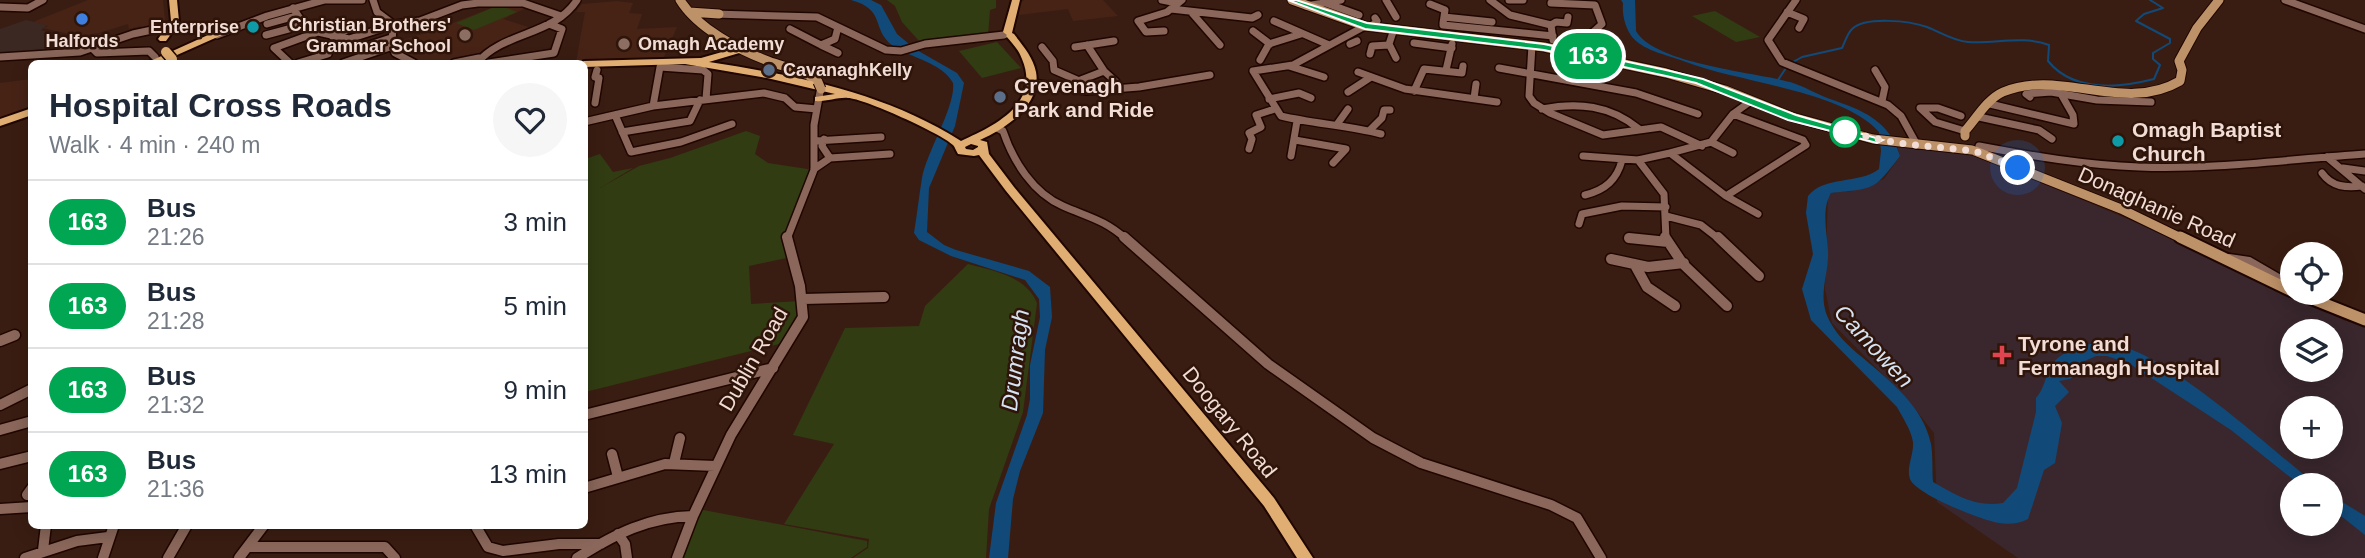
<!DOCTYPE html>
<html lang="en">
<head>
<meta charset="utf-8">
<style>
  :root { --surface:#fff; --page:#f6f6f7; --text:#1f2937; --muted:#747a83; --line:#e0e1e3 }
  body { margin:0; font-family:Arial,sans-serif; background:var(--page); color:var(--text); height:100vh; display:flex; flex-direction:column; font-size:26px; white-space:nowrap }
  * { box-sizing:border-box; margin:0 }
  p { font-size:23px; color:var(--muted) }
  .icon { flex:none; width:38px; height:38px; fill:none; stroke:currentColor; stroke-width:2; stroke-linecap:round; stroke-linejoin:round }
  .map { position:relative; flex:1; overflow:hidden }
  .drawer { position:absolute; left:28px; top:60px; width:560px; height:469px; display:flex; flex-direction:column; background:var(--surface); border-radius:10px; box-shadow:0 4px 18px #0003 }
  .drawer>* { flex:none }
  .badge { padding:0 14px; border-radius:23px; font-size:24px; line-height:46px }
  .buttons { position:absolute; left:2280px; top:242px; display:grid; gap:14px }
  .buttons a { display:grid; place-items:center; width:63px; height:63px; border-radius:50%; background:var(--surface); box-shadow:0 4px 18px #0003; font-size:35px }
  .you { position:absolute; width:35px; height:35px; margin:-18px; border:5px solid #fff; border-radius:50%; background:#1a73e8; box-shadow:0 0 0 10px #1a73e833 }
  .map>.badge { position:absolute; translate:-50% -50%; box-shadow:0 0 0 4px #fff }
  .round { display:grid; place-items:center; flex:none; width:74px; height:74px; border-radius:37px; background:var(--page) }
  .summary { display:flex; align-items:center; justify-content:space-between; height:119px; padding:0 21px }
  h1 { font-size:33px; font-weight:700; line-height:52px }
  ul { padding:0; list-style:none }
  li { display:flex; align-items:center; gap:21px; height:84px; padding:0 21px; border-top:2px solid var(--line) }
  li div { flex:1 }
  li b { display:block; font-size:26px }
  li em { font-style:normal }
  li .badge { min-width:77px; font-weight:700; text-align:center }
  .map>svg:first-child { display:block }
</style>
</head>
<body>
<div class="map">
<svg width="2365" height="558" viewBox="0 0 2365 558">
  <rect width="100%" height="100%" fill="#3a1d12"/>
  <path fill="#472316" d="M88 0H163L165 20 142 29 141 26 129 29 128 24 99 33 78 36 43 28 48 26 33 22Z
    M1024 0H1103L1118 16 1073 21 1068 9 1019 15V4Z
    M617 1 633 3 629 13 642 14 637 29 677 27 663 59 576 62 585 12H576L582 4Z
    M502 4 526 8 503 19 531 28 494 43 476 55 448 63H425L400 55 393 43 432 31Z
    M31 79V109L0 122V83Z"/>
  <path fill="#3b2823" d="M26 20 47 25 41 30 53 34 72 37 101 34V43L69 51 0 54V29Z"/>
  <path fill="#3a272e" fill-rule="evenodd" d="M1897 146 1971 153 2246 269 2343 320 2365 327V558H2018L1937 502 1934 433 1907 399 1832 323 1825 289 1828 196 1831 193 1852 191 1884 179 1900 156ZM2292 331H2331V369H2292ZM2292 408H2331V446H2292ZM2299 470 2320 485H2331V523H2292V485H2317Z"/>
  <path fill="#313c13" d="M887 0H996V8L990 10 988 35 920 42 902 22 895 6Z
    M499 5 517 12 474 30 456 23Z
    M1715 11 1760 37 1736 42 1692 16Z
    M997 42 1021 68 982 78 959 51Z
    M746 131 760 136 755 154 768 163 814 170 790 225 791 257 749 266 751 304 801 301 804 308 787 342 585 392V159L600 154 613 172 633 168 600 188 639 166 670 158Z
    M968 264C994 271 1026 276 1037 303L1023 412 989 509 986 558H853L868 548 869 539 784 524 834 444 793 435 845 328 919 326 925 306Z
    M698 509 867 541V547L851 558H680Z"/>
  <path fill="#114a79" d="M851 0H871L881 5 897 34 915 49 957 73 964 83 955 126 929 188 927 232 944 245 956 250 1029 271 1050 287 1052 317 1045 350 1043 413 1020 471 1013 499 1008 558H989L996 503 1027 415 1030 399V365L1040 317 1039 299 1025 280 951 256 919 240 914 233C917 215 919 196 922 178 927 151 956 106 953 83 943 63 911 58 893 46 870 28 887 10 851 0Z
    M1621 0H1635L1636 31C1655 64 1754 72 1790 82 1804 86 1816 94 1830 99 1862 110 1889 120 1900 156 1873 191 1876 188 1831 193 1821 210 1827 232 1828 251 1829 273 1819 291 1826 313 1833 332 1848 346 1863 358 1891 382 1923 406 1931 444 1933 456 1932 470 1933 482 1955 495 1977 508 2003 503L2017 488 2036 412V398C2047 386 2045 368 2059 357 2071 348 2090 342 2104 343 2160 344 2271 450 2317 485H2300L2231 430 2130 364 2107 356H2096L2080 363 2079 372 2070 379 2059 381 2069 392 2055 406 2062 423 2055 463 2044 470 2028 519C2016 525 2003 525 1991 521 1975 517 1916 494 1910 479 1906 468 1914 454 1913 442 1911 430 1903 418 1897 407L1811 320 1802 289 1813 254 1806 213 1808 196C1825 175 1858 185 1879 169L1881 151 1879 132C1844 91 1737 82 1686 62 1669 55 1646 52 1633 38 1625 28 1622 15 1623 3Z
    M2331 495 2365 516V535L2331 508Z"/>
  <g fill="none" stroke-linecap="round" stroke-linejoin="round">
    <path stroke="#114a79" stroke-width="2" d="M1793 62 1802 57 1842 48C1845 42 1847 34 1852 29 1866 16 1910 21 1927 27 1940 32 1953 41 1968 42 1996 44 2022 35 2049 45L2048 61C2074 93 2119 88 2154 79L2160 65 2153 59V53L2170 43V39L2136 21 2144 14 2163 8 2150 0
      M1778 80 1786 68"/>
    <defs>
      <path id="minor-far1" d="M325 0H362
        M373 0 377 12 393 24 392 45 395 53 414 63
        M1162 0 1177 3
        M1386 0 1396 17
        M1490 0 1510 15 1551 25 1553 40
        M1509 0H1523
        M1796 0 1768 40 1782 62 1888 105 1901 116 1917 145
        M2285 0 2365 29
        M1323 2 1359 15
        M1551 3 1595 5 1602 24 1591 34 1597 46V57
        M1430 4 1445 10 1443 23
        M1306 6 1341 0
        M0 7 28 8 43 0
        M293 8 301 20 318 32 349 39 396 24 420 21 462 5 478 3H523L561 16
        M1171 9 1252 18 1258 15
        M1787 12 1804 19 1799 28
        M1192 13 1220 45
        M714 14 817 17 886 50 901 51 925 44 1004 35
        M1444 17 1492 22
        M1274 21 1329 45
        M267 24 296 16
        M1443 25 1553 36
        M1551 25 1556 22 1567 23 1568 17
        M1365 26 1293 65 1253 71 1281 116C1314 124 1348 125 1381 134
        M1372 26 1377 21 1375 18
        M790 29 821 45 835 39 838 27
        M1394 29 1389 44 1396 58
        M1164 31 1146 32 1138 21 1167 12 1182 0
        M1253 31 1270 44
        M217 35 267 16 325 0
        M266 35 307 24
        M332 36 359 25
        M1414 43 1452 48
        M1350 44 1357 41
        M821 45 838 53
        M1087 45 1104 71 1116 82
        M1532 45 1529 96 1534 103 1550 113 1603 135 1661 127 1702 146
        M355 46 360 48 391 38
        M1042 47 1053 61 1054 70 1077 80
        M1075 47 1114 41
        M93 49 97 53 149 51 155 57
        M1370 54 1372 46 1389 45
        M0 57 80 52 133 34 166 27
        M1260 60 1269 44 1301 34
        M290 63 274 48 318 32
        M298 63 328 54
        M343 63 390 47
        M454 63 479 58
        M477 63C504 31 554 36 577 0
        M489 63 554 53 562 29 549 24
        M1289 66 1324 77
        M1499 68 1636 93 1698 114
        M1446 70 1452 44
        M1875 70 1885 87 1882 101
        M1358 72 1405 89 1497 102
        M1033 83 1087 91 1139 87 1210 75
        M1073 83 1104 71
        M1414 91 1424 69 1462 73 1463 66
        M1348 92 1371 77
        M2030 97 2026 94 2051 92 2097 100 2151 102
        M1474 98 1476 84
        M1269 99 1299 93 1311 98
        M595 103 599 78 595 77 597 70
        M1990 104 2074 124 2073 115 2061 94
        M653 106 660 67 703 70 708 74 706 99
        M1542 109C1578 102 1610 105 1639 129
        M1733 114 1803 140 1806 145 1726 196 1670 153 1711 142Z
        M1733 114 1751 101
        M615 115 631 152 681 142 732 124
        M1961 116 1938 108H1920L1935 122 1965 131
        M1979 117 2039 130 2052 139
        M584 122 653 106 764 93 785 98 795 107 817 109
        M1338 123 1348 109
        M997 128 1003 131C1013 161 1033 193 1063 206 1088 217 1105 220 1126 239
        M1370 130 1382 118 1384 110H1390
        M622 132 690 121 700 100
        M824 139 822 146 830 158
        M1295 140 1346 149 1333 163
        M815 141 881 137
        M1711 142 1733 153
        M1979 146C2032 156 2085 165 2139 167 2214 170 2290 159 2365 154
        M1249 149 1252 139 1249 133 1261 127 1256 115 1275 109
        M1291 156 1297 121
        M1583 156 1638 160 1670 153
        M2327 157 2365 189
        M1638 160 1664 194 1666 239
        M2343 168 2365 171
        M814 169 830 158 890 154
        M2322 173C2332 187 2346 188 2362 186
        M1585 195C1605 190 1617 180 1622 160
        M1726 196 1758 214
        M1666 216 1701 225 1719 239
        M1579 224 1582 214 1622 206 1666 207
        M1629 238 1638 239
        M787 239 814 170V125L820 92"/>
      <path id="minor" d="M1124 237 1268 364 1373 438 1421 463 1551 505 1577 518 1601 558
        M1665 237 1683 264 1727 306
        M1718 237 1759 276
        M1629 238 1668 242
        M1611 259 1648 267 1684 263
        M2229 259 2249 262 2280 280
        M1636 267 1647 287 1675 306
        M803 299 884 297
        M0 341 15 335
        M0 405 32 389
        M584 415 773 368
        M0 430 32 421
        M612 454 618 477
        M674 463 680 438
        M0 464 32 456
        M584 488 665 464 715 466
        M27 495 32 488
        M0 509 32 507
        M475 525 488 547 503 551 559 544H601
        M618 534 625 544 627 558
        M248 547H385L395 558
        M43 550 46 525
        M25 558 77 541 108 537
        M103 558 114 525
        M168 558 187 525
        M239 558 264 525
        M577 558C615 534 648 517 693 516
        M677 558 693 516 731 435 803 317 800 286 787 237"/>
      <path id="major-far1" d="M680 0C697 28 739 50 768 61 786 68 803 69 818 82
        M1292 0 1365 26 1544 47 1666 73 1725 90 1792 117 1873 139 1972 150
        M689 12 719 14
        M1965 136V131C1976 119 1987 99 2003 92 2060 68 2124 114 2180 81L2182 70 2179 61 2197 28 2219 0
        M1975 151 2121 209 2183 239"/>
      <path id="major" d="M2180 237 2292 291
        M2295 292 2365 320"/>
      <path id="highway" d="M169 0H177L179 21 177 24H185L222 35 159 63H146L208 35 185 30H174L166 41H160L158 39 165 29 161 27 171 21Z
        M1012 0H1020L1012 33 1014 34C1023 46 1033 57 1036 72 1042 105 1005 129 980 140L987 142 989 154 1014 187 1274 498 1313 558H1297L1264 506 1006 191 979 155 974 156 958 154C956 151 955 147 953 145 942 134 863 98 848 98 838 97 826 102 815 101V97L835 94 767 78 685 64 584 67V63H580L584 61 701 58 743 46 748 49 746 51 709 62C795 75 886 93 961 141 994 126 1041 104 1022 59 1019 50 1012 43 1006 36L1007 35 1003 32ZM971 144 978 146V147L973 150 966 149 965 147Z
        M32 108V115L0 126V119Z"/>
    </defs>
    <use href="#minor-far1" stroke="#200600" stroke-width="10"/>
    <use href="#minor" stroke="#200600" stroke-width="13"/>
    <use href="#major-far1" stroke="#200600" stroke-width="11"/>
    <use href="#major" stroke="#200600" stroke-width="15"/>
    <use href="#highway" stroke="#200600" stroke-width="4"/>
    <use href="#minor-far1" stroke="#8a675a" stroke-width="7"/>
    <use href="#minor" stroke="#8a675a" stroke-width="10"/>
    <use href="#major-far1" stroke="#be9268" stroke-width="9"/>
    <use href="#major" stroke="#be9268" stroke-width="11"/>
    <use href="#highway" fill="#e0ae72" fill-rule="evenodd"/>
    <defs>
      <path id="major-bridge" d="M818 82 821 89"/>
      <path id="highway-bridge" d="M166 52 172 59"/>
    </defs>
    <use href="#major-bridge" stroke="#200600" stroke-width="11" stroke-linecap="butt"/>
    <use href="#highway-bridge" stroke="#200600" stroke-width="13" stroke-linecap="butt"/>
    <use href="#major-bridge" stroke="#be9268" stroke-width="9"/>
    <use href="#highway-bridge" stroke="#e0ae72" stroke-width="10"/>
  </g>
  <path fill="#00a651" stroke="#fff" stroke-width="2" d="M1288 0H1296L1367 23 1544 44 1666 70 1703 79 1796 115 1883 140 1877 143 1788 120 1696 83 1666 76 1544 50 1365 29Z"/>
  <g fill="none" stroke-linecap="round" stroke-linejoin="round">
    <path stroke="#f1ddd5" stroke-width="7" stroke-dasharray="0 12.6" d="M1845 132 1837 130 1897 143 1975 151 2018 168"/>
  </g>
  <circle fill="#3f7fe0" stroke="#2f1409" stroke-width="2.5" cx="82" cy="19" r="7"/>
  <g fill="#0f9aa8" stroke="#2f1409" stroke-width="2.5">
    <circle cx="253" cy="27" r="7"/>
    <circle cx="2118" cy="141" r="7"/>
  </g>
  <g fill="#8d6e63" stroke="#2f1409" stroke-width="2.5">
    <circle cx="465" cy="35" r="7"/>
    <circle cx="624" cy="44" r="7"/>
  </g>
  <g fill="#5c6f8a" stroke="#2f1409" stroke-width="2.5">
    <circle cx="769" cy="70" r="7"/>
    <circle cx="1000" cy="97" r="7"/>
  </g>
  <circle fill="#fff" stroke="#00a651" stroke-width="3.5" cx="1845" cy="132" r="14"/>
  <path fill="#e0444e" stroke="#2f1409" stroke-width="2.5" d="M1998.5 344.5h7v7h7v7h-7v7h-7v-7h-7v-7h7z"/>
  <g text-anchor="middle" dominant-baseline="central" stroke-width="5" stroke-linejoin="round" paint-order="stroke">
    <g font-size="18" font-weight="bold" fill="#f1ddd5" stroke="#2f1409" text-anchor="end">
      <text x="451" y="25">Christian Brothers'<tspan x="451" dy="21">Grammar School</tspan></text>
      <text x="239" y="27">Enterprise</text>
      <text x="82" y="41" text-anchor="middle">Halfords</text>
      <text x="638" y="44" text-anchor="start">Omagh Academy</text>
      <text x="783" y="70" text-anchor="start">CavanaghKelly</text>
    </g>
    <g font-size="21" font-weight="bold" fill="#f1ddd5" stroke="#2f1409" text-anchor="start">
      <text x="1014" y="85">Crevenagh<tspan x="1014" dy="24">Park and Ride</tspan></text>
      <text x="2132" y="129">Omagh Baptist<tspan x="2132" dy="24">Church</tspan></text>
      <text x="2018" y="343">Tyrone and<tspan x="2018" dy="24">Fermanagh Hospital</tspan></text>
    </g>
    <g font-size="21" fill="#f1ddd5" stroke="#2f1409">
      <text transform="translate(2157 207) rotate(24)">Donaghanie Road</text>
      <text transform="translate(753 359) rotate(-60)">Dublin Road</text>
      <text transform="translate(1230 422) rotate(51)">Doogary Road</text>
    </g>
    <g font-size="23" font-style="italic" fill="#d5e3f2" stroke="#2f1409">
      <text transform="translate(1874 346) rotate(47)">Camowen</text>
      <text transform="translate(1015 360) rotate(-83)">Drumragh</text>
    </g>
  </g>
</svg>
<div class="buttons">
<a><svg class="icon" aria-label="locate" viewBox="0 0 24 24"><circle cx="12" cy="12" r="6"/><path d="M12 2v4M12 18v4M2 12h4M18 12h4"/></svg></a>
<a><svg class="icon" aria-label="layers" viewBox="0 0 24 24"><path d="M12 4l9 5-9 5-9-5zM3 14l9 5 9-5"/></svg></a>
<a>+</a>
<a>−</a>
</div>
<div class="you" style="left:2018px;top:168px"></div>
<b class="badge" style="left:1588px;top:56px;background:#00a651;color:#fff">163</b>
<section class="drawer">
<div class="summary"><div><h1>Hospital Cross Roads</h1><p>Walk · 4 min · 240 m</p></div><a class="round"><svg class="icon" aria-label="heart" viewBox="0 0 24 24"><path d="M12 20l-8-8c-3-5 5-10 8-4 3-6 11-1 8 4z"/></svg></a></div>
<ul>
<li><span class="badge" style="background:#00a651;color:#fff">163</span><div><b>Bus</b><p>21:26</p></div><em>3 min</em></li>
<li><span class="badge" style="background:#00a651;color:#fff">163</span><div><b>Bus</b><p>21:28</p></div><em>5 min</em></li>
<li><span class="badge" style="background:#00a651;color:#fff">163</span><div><b>Bus</b><p>21:32</p></div><em>9 min</em></li>
<li><span class="badge" style="background:#00a651;color:#fff">163</span><div><b>Bus</b><p>21:36</p></div><em>13 min</em></li>
</ul>
</section>
</div>
</body>
</html>
